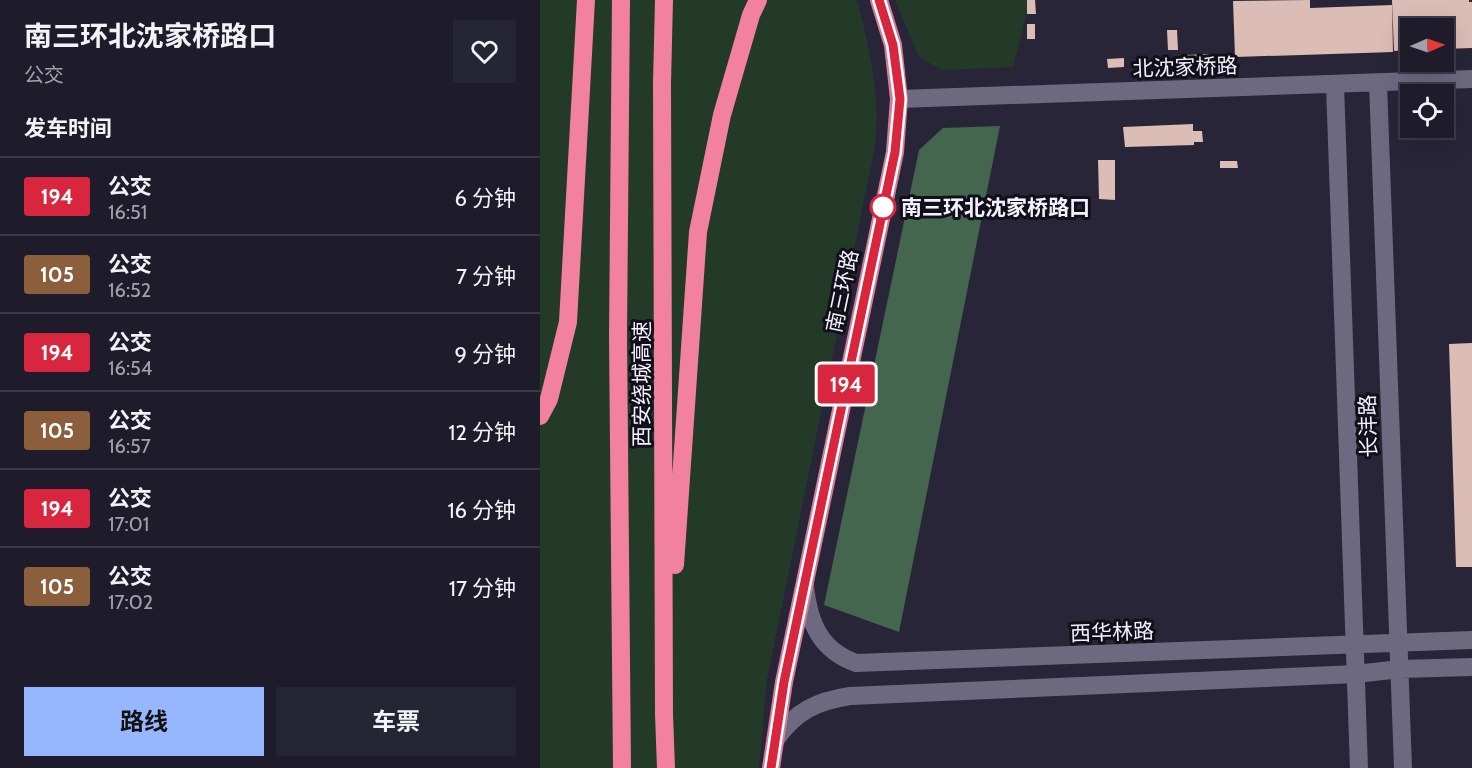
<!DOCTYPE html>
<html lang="zh">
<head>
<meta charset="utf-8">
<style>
  :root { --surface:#1e1c2b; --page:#262533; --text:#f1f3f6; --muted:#a1a1a9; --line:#3c3a47; --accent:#96b6fd }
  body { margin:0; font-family:Cabin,"Noto Sans SC",sans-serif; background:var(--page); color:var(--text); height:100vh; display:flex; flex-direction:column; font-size:22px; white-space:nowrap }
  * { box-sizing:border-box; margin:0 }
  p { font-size:20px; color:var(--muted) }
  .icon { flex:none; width:33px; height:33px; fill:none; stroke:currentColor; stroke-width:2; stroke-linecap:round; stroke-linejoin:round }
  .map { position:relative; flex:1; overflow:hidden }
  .drawer { display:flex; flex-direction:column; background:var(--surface); width:540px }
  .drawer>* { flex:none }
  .badge { padding:0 12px; border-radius:4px; font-size:21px; line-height:39px }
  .needle { width:39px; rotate:88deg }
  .buttons { position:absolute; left:860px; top:18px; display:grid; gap:12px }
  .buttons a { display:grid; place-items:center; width:54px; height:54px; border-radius:0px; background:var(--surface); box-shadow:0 6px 24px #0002,0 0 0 2px var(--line); font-size:30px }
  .map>.badge { position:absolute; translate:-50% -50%; box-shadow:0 0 0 3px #fff }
  h2 { padding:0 24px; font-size:22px; line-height:54px }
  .round { display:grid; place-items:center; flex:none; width:63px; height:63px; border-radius:0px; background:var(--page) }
  .headline { display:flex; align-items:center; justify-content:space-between; height:102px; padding:0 24px }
  h1 { font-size:28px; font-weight:700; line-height:45px }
  .primary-button { display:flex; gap:12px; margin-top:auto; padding:12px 24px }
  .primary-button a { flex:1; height:69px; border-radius:0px; background:var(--accent); color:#111; font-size:24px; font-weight:700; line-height:69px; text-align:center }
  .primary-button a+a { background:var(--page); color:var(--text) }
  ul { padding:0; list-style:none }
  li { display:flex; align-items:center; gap:18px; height:78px; padding:0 24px; border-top:2px solid var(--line) }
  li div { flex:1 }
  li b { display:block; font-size:22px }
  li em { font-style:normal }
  li .badge { min-width:66px; font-weight:700; text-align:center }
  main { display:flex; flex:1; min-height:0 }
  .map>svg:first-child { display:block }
</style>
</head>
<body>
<main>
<section class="drawer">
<div class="headline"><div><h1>南三环北沈家桥路口</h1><p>公交</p></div><a class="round"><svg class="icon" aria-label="heart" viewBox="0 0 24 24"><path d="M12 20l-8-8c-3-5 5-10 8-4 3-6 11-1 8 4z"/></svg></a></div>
<h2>发车时间</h2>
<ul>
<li><span class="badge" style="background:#d7263d;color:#fff">194</span><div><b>公交</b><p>16:51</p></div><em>6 分钟</em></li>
<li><span class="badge" style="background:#8b5e3c;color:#fff">105</span><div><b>公交</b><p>16:52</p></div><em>7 分钟</em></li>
<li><span class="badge" style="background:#d7263d;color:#fff">194</span><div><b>公交</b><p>16:54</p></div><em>9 分钟</em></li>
<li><span class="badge" style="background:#8b5e3c;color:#fff">105</span><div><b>公交</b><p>16:57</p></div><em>12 分钟</em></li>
<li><span class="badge" style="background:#d7263d;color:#fff">194</span><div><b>公交</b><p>17:01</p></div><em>16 分钟</em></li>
<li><span class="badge" style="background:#8b5e3c;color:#fff">105</span><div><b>公交</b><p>17:02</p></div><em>17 分钟</em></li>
</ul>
<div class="primary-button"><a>路线</a><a>车票</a></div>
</section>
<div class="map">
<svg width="932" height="768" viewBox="0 0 932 768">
  <rect width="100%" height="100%" fill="#282539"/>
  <path fill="#233a29" d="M0 0H316L318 4C329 46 339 90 336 134 335 148 332 162 329 176L227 679 219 768H0Z
    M355 0H490L473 67 402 70 379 57Z"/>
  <path fill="#45664e" d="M460 126 359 632 284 605 379 150 403 128Z"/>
  <path fill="#dcbdb6" d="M487 0H495L496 14H487Z
    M770 0V8L852 5 853 52 695 57 693 1Z
    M852 0H929V2H932V48L903 49V28H870V50L854 51Z
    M487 24H495V39H487Z
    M627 30H637L638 50H628Z
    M674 54V64L645 65V55Z
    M584 58V67L568 68 567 59Z
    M606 59H622V66H607Z
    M653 124V131H662L663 142H654V145L585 147 583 127Z
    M558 160H575V200L559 199Z
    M680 161H697L698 168H680Z
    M932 343V567H916L909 344Z"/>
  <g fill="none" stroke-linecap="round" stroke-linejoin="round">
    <path stroke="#6c6981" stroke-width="18" d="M838 83 863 768
      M795 85 819 768
      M359 99 932 79
      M265 587C269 623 280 650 316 663L932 640
      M236 739C256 711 277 701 310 696L816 674 860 669 932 667"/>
    <path stroke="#d67c98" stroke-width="18" d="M231 768 244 682 355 152 359 99 353 45 339 0"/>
    <path stroke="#f1819e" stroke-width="18" d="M81 0 78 336 82 768
      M124 0 122 83 124 714 126 768
      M0 416 9 399 28 322 46 0
      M135 565 158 232 182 115 211 15 218 0"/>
  </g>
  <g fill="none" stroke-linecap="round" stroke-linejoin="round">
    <defs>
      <path id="line" d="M231 768 244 682 355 152 360 99 353 45 339 0"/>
    </defs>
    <use href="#line" stroke="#fff" stroke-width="14"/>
    <use href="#line" stroke="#d7263d" stroke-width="9"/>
  </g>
  <circle fill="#fff" stroke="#d7263d" stroke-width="3" cx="343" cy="207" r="12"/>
  <g text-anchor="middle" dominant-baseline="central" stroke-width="6" stroke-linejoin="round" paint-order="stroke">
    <g font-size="21" fill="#f3f1ff" stroke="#110f18">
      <text transform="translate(645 67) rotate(-2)">北沈家桥路</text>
      <text transform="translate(302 291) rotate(-78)">南三环路</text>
      <text transform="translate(101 384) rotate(-90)">西安绕城高速</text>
      <text transform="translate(828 426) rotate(-92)">长沣路</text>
      <text transform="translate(572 632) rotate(-2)">西华林路</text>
    </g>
    <g font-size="21" font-weight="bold" fill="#f3f1ff" stroke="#110f18" text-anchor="start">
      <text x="361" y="207">南三环北沈家桥路口</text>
    </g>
  </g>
</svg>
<div class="buttons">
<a><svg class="needle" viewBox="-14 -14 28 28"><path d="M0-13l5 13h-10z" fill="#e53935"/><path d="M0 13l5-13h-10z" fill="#a1a1a9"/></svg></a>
<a><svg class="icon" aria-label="locate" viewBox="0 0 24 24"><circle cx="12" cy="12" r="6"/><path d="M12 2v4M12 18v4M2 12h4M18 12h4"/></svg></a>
</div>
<b class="badge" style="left:306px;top:384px;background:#d7263d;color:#fff">194</b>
</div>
</main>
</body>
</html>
